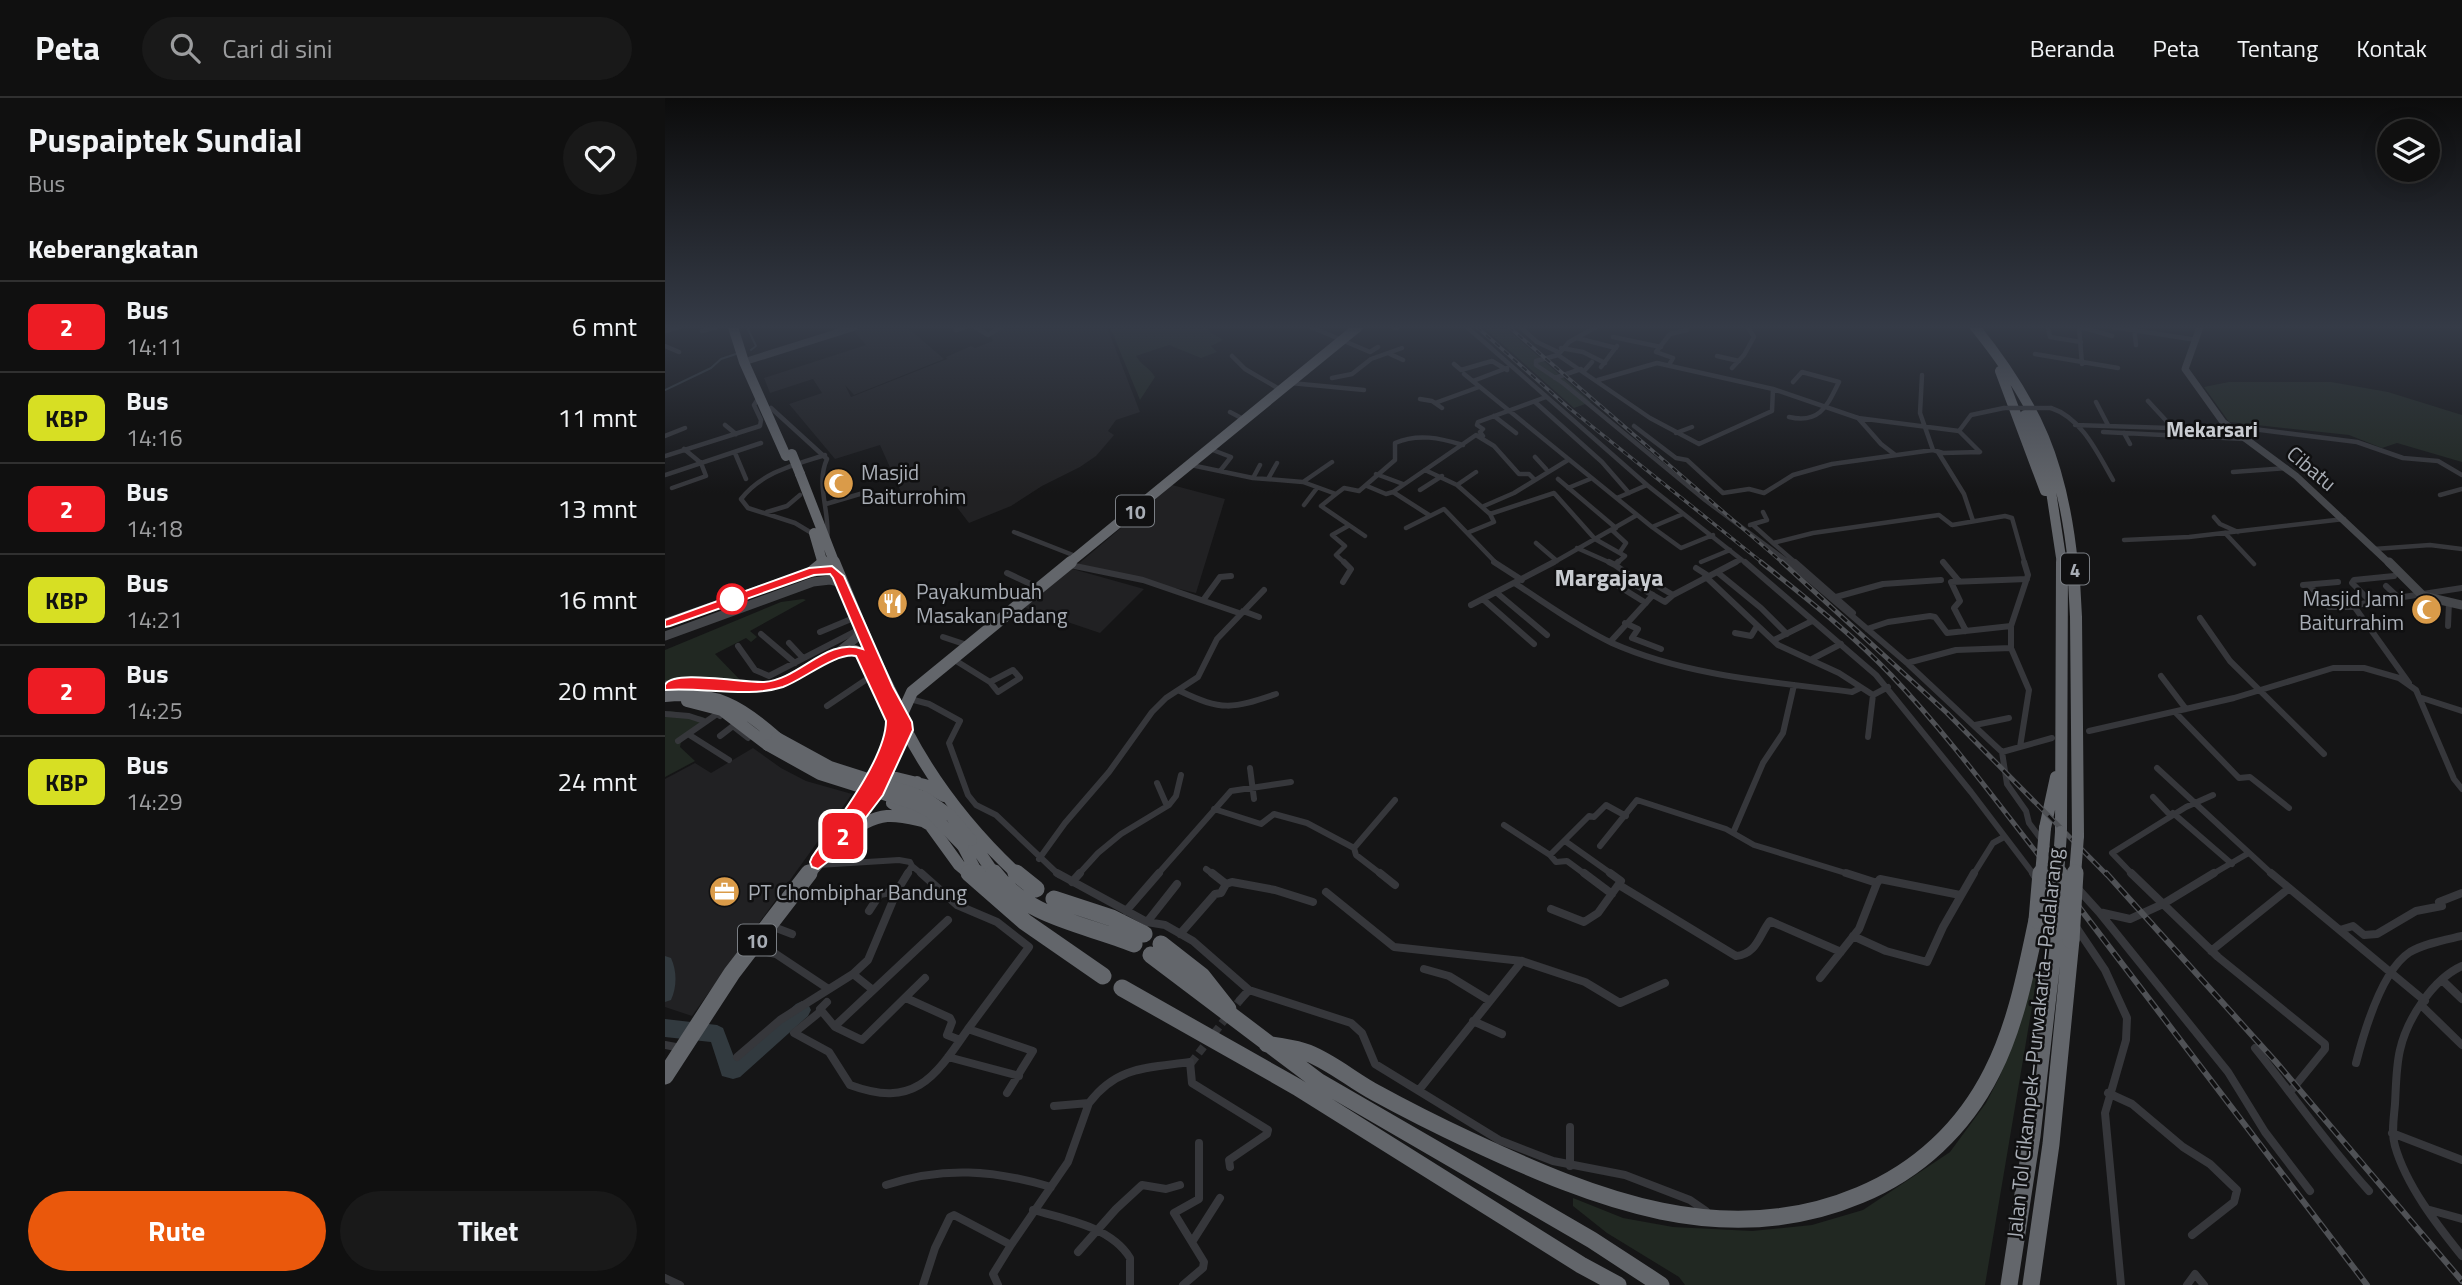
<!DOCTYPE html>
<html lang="id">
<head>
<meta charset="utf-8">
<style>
  :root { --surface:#101010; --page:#191919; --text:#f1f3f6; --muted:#9c9d9f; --line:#303030; --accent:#ea580c }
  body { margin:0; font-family:"Titillium Web",sans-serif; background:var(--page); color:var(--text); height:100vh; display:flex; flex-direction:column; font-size:26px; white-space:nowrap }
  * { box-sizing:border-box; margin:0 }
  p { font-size:23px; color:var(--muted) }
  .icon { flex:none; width:38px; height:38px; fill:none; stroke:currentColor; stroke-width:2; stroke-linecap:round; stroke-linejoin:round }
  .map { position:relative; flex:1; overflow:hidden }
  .side { display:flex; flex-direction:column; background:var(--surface); width:665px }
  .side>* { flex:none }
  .badge { padding:0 14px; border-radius:10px; font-size:24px; line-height:46px }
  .fabs { position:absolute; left:1712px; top:21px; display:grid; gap:14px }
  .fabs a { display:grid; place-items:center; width:63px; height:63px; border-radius:50%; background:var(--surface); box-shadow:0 4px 18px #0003,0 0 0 2px var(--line); font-size:35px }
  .map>.badge { position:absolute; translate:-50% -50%; box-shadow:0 0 0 4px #fff }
  h2 { padding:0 28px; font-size:26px; line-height:63px }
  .round { display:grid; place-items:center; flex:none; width:74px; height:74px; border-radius:37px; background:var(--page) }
  .summary { display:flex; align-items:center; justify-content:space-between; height:119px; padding:0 28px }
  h1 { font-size:33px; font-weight:700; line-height:52px }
  .primary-button { display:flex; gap:14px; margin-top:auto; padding:14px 28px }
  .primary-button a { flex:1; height:80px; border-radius:42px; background:var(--accent); color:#fff; font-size:28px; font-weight:700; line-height:80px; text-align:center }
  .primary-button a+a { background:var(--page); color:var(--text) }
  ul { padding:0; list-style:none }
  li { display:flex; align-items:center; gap:21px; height:91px; padding:0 28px; border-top:2px solid var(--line) }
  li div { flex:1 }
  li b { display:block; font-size:26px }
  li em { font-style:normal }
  li .badge { min-width:77px; font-weight:700; text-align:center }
  header { display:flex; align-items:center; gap:42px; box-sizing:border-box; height:98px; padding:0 35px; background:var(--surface); border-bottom:2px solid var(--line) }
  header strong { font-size:33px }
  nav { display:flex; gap:38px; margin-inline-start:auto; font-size:24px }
  .search { width:490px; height:63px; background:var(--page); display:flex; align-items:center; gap:18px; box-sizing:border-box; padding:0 24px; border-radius:38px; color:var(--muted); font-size:26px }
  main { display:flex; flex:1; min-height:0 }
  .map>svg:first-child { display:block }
</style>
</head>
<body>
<header>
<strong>Peta</strong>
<div class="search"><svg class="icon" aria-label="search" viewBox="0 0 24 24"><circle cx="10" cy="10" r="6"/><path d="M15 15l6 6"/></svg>Cari di sini</div>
<nav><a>Beranda</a><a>Peta</a><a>Tentang</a><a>Kontak</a></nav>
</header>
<main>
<section class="side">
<div class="summary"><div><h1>Puspaiptek Sundial</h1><p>Bus</p></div><a class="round"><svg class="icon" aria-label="heart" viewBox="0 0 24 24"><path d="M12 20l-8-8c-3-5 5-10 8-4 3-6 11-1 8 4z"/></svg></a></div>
<h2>Keberangkatan</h2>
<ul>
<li><span class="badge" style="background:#ed1c24;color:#fff">2</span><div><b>Bus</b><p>14:11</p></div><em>6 mnt</em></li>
<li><span class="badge" style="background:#d7df23;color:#111">KBP</span><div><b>Bus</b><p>14:16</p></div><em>11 mnt</em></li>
<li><span class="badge" style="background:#ed1c24;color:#fff">2</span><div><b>Bus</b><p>14:18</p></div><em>13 mnt</em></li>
<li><span class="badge" style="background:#d7df23;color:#111">KBP</span><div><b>Bus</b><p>14:21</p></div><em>16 mnt</em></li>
<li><span class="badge" style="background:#ed1c24;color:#fff">2</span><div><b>Bus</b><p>14:25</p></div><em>20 mnt</em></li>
<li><span class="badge" style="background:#d7df23;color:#111">KBP</span><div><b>Bus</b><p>14:29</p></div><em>24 mnt</em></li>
</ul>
<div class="primary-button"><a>Rute</a><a>Tiket</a></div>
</section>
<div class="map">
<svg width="1797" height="1187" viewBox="0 0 1797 1187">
  <rect width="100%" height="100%" fill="#151516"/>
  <path fill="#212123" d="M199 229H242L279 261 189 297 180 287 186 299 282 261 281 259 306 248 310 250 328 243 326 238 338 229H442L475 314 451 322 443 333 449 337 431 358 415 369 377 388 346 408 304 425 278 391 240 403 215 347 170 361 124 306 157 295 148 281 105 295 99 280 201 247 188 232Z
    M507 387 560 401 531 495 412 467Z
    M404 470 479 491 435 535 358 509Z
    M88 650 116 670 141 683 187 696 27 918 0 909V681L30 665 46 675Z"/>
  <path fill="#212822" d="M445 229H548L542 232 558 242 546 248 552 254 536 260 504 247 471 258C476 267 485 270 490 279L475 302Z
    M818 229H840L926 304 909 310Z
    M1564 284H1666L1723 294 1797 317V364L1732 345 1717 350 1684 337 1564 324 1539 289Z
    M138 501 141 502 85 533 92 539 86 544 81 540 50 556 78 585 0 584V552L116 504Z
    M5 613 38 619 41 622 16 644 15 649 30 663 0 679V614Z
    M1365 870 1373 873 1320 1187H1020L1014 1179 942 1135 908 1108V1100L958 1120 1008 1129 1087 1133 1147 1127 1198 1112 1285 1054 1321 1005 1335 978Z"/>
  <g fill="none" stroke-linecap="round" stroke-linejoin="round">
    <path stroke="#323a3f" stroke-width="2" d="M82 229 91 248 86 252
      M0 292 46 270 56 261 71 256"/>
    <path fill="#323a3f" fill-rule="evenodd" d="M0 858 6 860C12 873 12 889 6 902L0 904Z
      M137 903 143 906 146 912 143 918 75 979 68 981 57 978 46 944 0 939V921L52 927 58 930 69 959 131 906Z"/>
    <path stroke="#323336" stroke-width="8" stroke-dasharray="8 4.5" stroke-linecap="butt" d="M526 965 575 902"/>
    <path stroke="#36373b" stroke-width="4.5" d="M310 229 323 237 336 229
      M646 229 705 254 713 249
      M728 229 732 230
      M802 229 982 387 1082 466
      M855 229 872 244 893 254
      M931 229 904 244 893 257 871 263V267L898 285 1040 402 1126 466
      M1383 229 1385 239 1416 244
      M1414 229 1417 266
      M1416 229 1447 238
      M1448 229 1532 242
      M1469 229 1471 247
      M291 232 300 229
      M0 233 14 229
      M37 233 52 229
      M948 239 996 249
      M912 240 951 250
      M0 248 14 254
      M896 250 918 254 940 265
      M725 256 738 262
      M1370 256 1453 270
      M893 257 985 320 1034 346 1107 313 1108 291
      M567 258 580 271 616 292
      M1052 258 1074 263
      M789 266 796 272 827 263 842 272
      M1004 267 1008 260 991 254 1005 236 1022 232
      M936 269 952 248
      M1067 270 1079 257 1089 239 1083 229
      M919 273 927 264
      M799 276 987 429 1018 416
      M1257 277 1255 315 1268 352
      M667 280 687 276 706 261 737 250
      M890 280 916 271
      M933 282 992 265 1108 291 1193 320 1294 333
      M808 283 842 270
      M626 285 699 292
      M755 301 767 303 777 310
      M1483 303 1507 329
      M870 304 937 364 964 395
      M1431 304 1443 327
      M770 305 814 289
      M106 310 162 361C150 387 166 415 162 443
      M1386 310C1417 320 1433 356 1448 382
      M565 314 580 322
      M829 318 851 335
      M1124 319C1155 326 1162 308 1174 284L1137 274 1128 284
      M1193 320 1216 346 1229 356
      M60 327 71 336
      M1410 327 1568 332
      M969 328 1011 360 1022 362 1058 395 1084 391 1099 395 1128 377 1167 366 1268 352 1278 355 1315 354
      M1564 328 1692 344 1738 360 1773 363 1797 377
      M1294 333 1306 317 1339 310
      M1294 333 1315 354
      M1438 334 1580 341
      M1011 335 1027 329
      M1459 335 1465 346
      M0 338 20 330
      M818 338 815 334 818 331 812 327 813 324 881 299
      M545 351 566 359 555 373
      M1273 354 1299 396 1308 423
      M70 355 81 381
      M0 358 95 328 96 322 89 307 95 298
      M870 359 881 371
      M526 367 588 380 638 384 671 396 679 390 694 393 730 362V345C753 335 775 340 798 347
      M760 372 792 387
      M811 374 792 387 825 416 889 395 930 441 960 458 951 466
      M1568 374 1622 370
      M711 376 738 386
      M0 377 96 345
      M588 380 595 367
      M603 381 612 365
      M893 381 951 430
      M638 384 667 364
      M702 388 721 396 728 394 764 417
      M7 390 41 378 36 365 19 351
      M903 390 925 381
      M755 392 777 378
      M728 394 811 337 829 348 854 376H864L870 382
      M671 396 656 408 700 438
      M1775 397 1797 391
      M952 400 982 387
      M161 406 205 393
      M639 407 652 390
      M819 408 849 395 903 362
      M102 414 122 408 135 397
      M1549 419 1555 426 1573 434
      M1085 427 1102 422 1098 414
      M1088 427 1108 445 1148 435 1274 417 1287 427 1340 418 1347 420 1360 466
      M987 429 1016 450 1048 437
      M741 430 779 411 832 466
      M947 432 961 445 955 454
      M349 434 413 459
      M802 435 829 424 825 416
      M1560 435 1589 466
      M150 437 130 425 83 410 76 401C97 374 129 367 160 357
      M1459 442 1524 439 1679 421
      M871 445 892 463
      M1108 445 1132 466
      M912 450 948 466
      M1709 451 1765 447 1797 451
      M1036 464 1065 452
      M681 466 671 457 680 448 667 437 683 428
      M886 466 972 417
      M1067 466 1076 462"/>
    <path stroke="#36373b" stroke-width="6" d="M829 464 857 482
      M944 464 950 467 953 464
      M1080 464 1211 577 1306 694 1369 777
      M1124 464 1242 565 1337 654 1387 640
      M1130 464 1188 515
      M1278 464 1293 482
      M405 467 478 482 574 515
      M950 467 976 485 972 488 1000 504 1008 497
      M1031 470 1042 477
      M1052 474 1096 510 1122 536
      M342 475 374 490
      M1040 478 1113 547 1174 575 1208 597 1223 589
      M1729 478 1689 482 1687 485 1706 504 1797 490
      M981 481 1008 497 1071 464
      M678 484 686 471 679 464
      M947 484 981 505
      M851 486C882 506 913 529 947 545 1021 578 1107 584 1187 594L1195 590
      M1638 487 1673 484
      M1644 487 1664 509H1690
      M1721 488 1735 501
      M832 495 882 537
      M1171 499 1218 486 1276 482
      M539 501 555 479 566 478
      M819 502 869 546
      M1706 504 1692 507 1691 511 1744 585
      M806 507 889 464
      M578 513 594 519
      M1535 520 1565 563 1659 656
      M960 525 973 531 967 540 996 551
      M1783 528 1784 504
      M1202 531 1223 524 1265 518 1270 519 1282 535 1346 528
      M1301 533 1289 510 1295 503 1286 484 1362 481
      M155 534 191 519
      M1070 535 1086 538 1092 528
      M96 536 130 565
      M278 539 302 547
      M1109 542 1147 523
      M946 543 988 497
      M124 545 138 560
      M73 548 90 572 104 578 195 531
      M288 561 325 584
      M1147 561 1176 546
      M1242 565 1291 552 1346 550
      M348 572 355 580 333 594 325 584Z
      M1496 578 1521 611
      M515 593C557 613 567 611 611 596
      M1757 600 1797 613
      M245 601 264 606 295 623 284 645 303 697 311 707 331 717 394 777
      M162 608 208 577
      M1510 614 1574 680 1585 679 1624 710
      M0 616 24 618 39 623
      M1310 627 1344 620
      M69 629 83 640
      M1424 633 1569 600 1668 570H1699L1734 580 1751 592 1789 681 1797 691
      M23 636 64 662
      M55 638 68 628
      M1203 639 1208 597
      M13 643 52 616 55 618
      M1355 649 1364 592 1346 550V528L1363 477 1359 464
      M1337 654 1342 686 1361 713 1364 725 1393 764
      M585 670 589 701
      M1492 670 1608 777
      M492 685 502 708
      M1488 699 1505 717
      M549 711 596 726 609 716 642 725 689 750 691 757 717 777
      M1508 715 1567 766
      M839 727 885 757 891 764 902 763 921 777
      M1068 735 1098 665 1118 635 1129 587
      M900 743 948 777
      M935 748 972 702 1061 731 1089 747 1187 777
      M689 750 730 702
      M885 757 924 718 929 719 941 707 961 718
      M374 761 400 725 444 674 487 614 501 600 533 579 552 541 599 492
      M153 767 234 762 245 764 247 768 241 777
      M247 768 258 777
      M541 771 549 777
      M413 777 433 755 456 736 504 707 511 698 516 677
      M492 777 566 693 626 684
      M1308 777 1328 745 1339 739
      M1468 777 1447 755 1521 709 1548 697
      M1546 777 1582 756"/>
    <path stroke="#36373b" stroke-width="8" d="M256 775 292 807 332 824 364 849 303 931 368 953 342 995
      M392 775 482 824 500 827 528 843 584 892 686 925 697 935 710 966 834 1042 888 1063 960 1077 1025 1102 1041 1113
      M547 775 561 786
      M715 775 730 787
      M919 775 947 796
      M1181 775 1212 785 1215 781 1295 797
      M1368 775 1371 780
      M1466 775 1553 859 1660 946V951L1625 994
      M1549 775 1498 806 1465 821 1434 814 1563 974 1600 1034 1645 1093
      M1606 775 1760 903
      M407 784 415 775
      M954 787 1071 858C1092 856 1094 837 1105 823L1176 854
      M1414 792 1434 814
      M661 794 729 849 857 863 920 884 955 905 1000 885
      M886 811 919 824 933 815 956 783 945 775
      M204 813 215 796 232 793
      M461 813 494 775
      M482 824 512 786
      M106 828 127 836
      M1411 829 1440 872 1462 920 1461 942 1440 1015 1456 1187
      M1675 832 1688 828 1699 837 1712 836 1751 813 1777 808 1774 804 1797 795
      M515 836 550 796 556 795 561 786 567 784 610 792 648 804
      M1188 838 1221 853 1262 864 1278 829 1309 775
      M88 851 111 856 162 890
      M1546 853 1623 791
      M1797 868C1768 881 1742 921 1735 952 1731 969 1731 988 1730 1006 1729 1019 1726 1035 1730 1048 1741 1087 1772 1127 1797 1158
      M759 871 784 878 825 903
      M188 876 208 892
      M1155 880 1194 831 1212 785
      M1777 882 1797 901
      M241 900 285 920 287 924 282 937 295 942
      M575 902 584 892
      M162 904 155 911 170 929 197 942 260 880
      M1757 908 1797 947
      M156 913 129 935 164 954 185 987C250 1011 270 979 303 931
      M808 923 837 936
      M171 927 283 822
      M0 947 16 950
      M1590 950C1628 997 1663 1048 1704 1093
      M72 959 115 922 188 876 203 862 232 793 243 775
      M283 959 354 978
      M1691 965C1699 934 1717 872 1745 854 1761 845 1780 842 1797 838
      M754 992 857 863
      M1443 995 1467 1006 1518 1049 1545 1066 1572 1092 1569 1104 1527 1137
      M389 1008 424 1005C452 968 482 970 525 964L527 985 603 1032 602 1036 564 1062 565 1069
      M905 1029V1068
      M1727 1035 1797 1062
      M221 1087C278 1068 329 1072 386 1089
      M368 1112C401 1121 446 1129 465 1160V1187
      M1765 1112 1797 1121
      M527 1144 555 1100
      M413 1154 451 1111 477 1087 501 1091 515 1087
      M0 1180 15 1187
      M258 1187 270 1150 285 1119 289 1117 346 1147 403 1064 424 1005
      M333 1187 328 1176 346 1147
      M518 1187 538 1170 539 1164 509 1115 534 1101V1045
      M1522 1187 1530 1176 1539 1187"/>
    <path stroke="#44464a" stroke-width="7" d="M1535 229 1520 271 1558 324 1631 378 1725 466
      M85 262 190 229"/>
    <path stroke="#44464a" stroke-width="9" d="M1724 464 1758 498 1797 507
      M0 525 148 473 163 471 173 477
      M0 538 148 484 165 482 176 485
      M176 552 191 540 196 531
      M0 587 27 585 101 589 121 582 172 555 190 553"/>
    <path stroke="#63666b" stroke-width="10" d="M68 229 79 264 121 358
      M1310 229C1373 307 1398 366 1408 466
      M1335 273 1380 393
      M1360 317 1384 380 1397 466
      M135 376 170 466
      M149 435 158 466
      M403 466 693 229"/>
    <path stroke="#63666b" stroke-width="12" d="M1408 464 1411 519 1413 738
      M148 473 159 464
      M190 553 198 556 205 570
      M0 598C51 593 75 607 112 640
      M22 603 57 612 103 647
      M237 616 247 594 406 464
      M241 632C269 686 308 735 353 777
      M215 676 260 687 279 698
      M252 684 231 693 227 705 265 727 294 767 306 777
      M179 724C198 697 233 658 227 623 225 610 218 598 213 587
      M1380 730 1391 679
      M1396 734 1397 464
      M306 742 330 777
      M298 748 313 777
      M168 751 213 693 241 632 236 615 208 558 169 464
      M143 777C162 755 191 721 222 718 236 717 248 721 261 724"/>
    <path stroke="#63666b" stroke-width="17" d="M304 775 360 824 438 878
      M312 775 316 783
      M329 775C362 820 421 826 469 846
      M351 775 371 791
      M389 801 447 820 479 836
      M496 846 537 878 563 911
      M486 857 653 983 927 1142 996 1187
      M457 890 632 989 916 1167 953 1187
      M602 946C616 949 630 950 643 955 668 965 688 983 711 995 742 1012 774 1028 806 1043 930 1101 1060 1154 1195 1097 1253 1073 1299 1030 1327 974 1351 927 1361 873 1372 822
      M0 978 67 875 144 775
      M1344 1187 1367 1038 1390 836
      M1366 1187 1386 1046 1406 842"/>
    <defs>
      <path id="rail-far2" d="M812 229 904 310 1099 466
        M844 229 1119 466"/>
      <path id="rail-far1" d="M1096 464C1141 500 1187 536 1226 577 1285 639 1336 710 1389 777
        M1117 464 1282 615 1442 777"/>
      <path id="rail" d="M1388 775 1702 1187
        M1441 775 1611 964 1797 1183"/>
    </defs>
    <use href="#rail-far2" stroke="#4f5155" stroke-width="3.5"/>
    <use href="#rail-far1" stroke="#4f5155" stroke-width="5"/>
    <use href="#rail" stroke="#4f5155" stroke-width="6"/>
    <use href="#rail-far2" stroke="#101011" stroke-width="2" stroke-dasharray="6" stroke-linecap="butt"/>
    <use href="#rail-far1" stroke="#101011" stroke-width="2.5" stroke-dasharray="8" stroke-linecap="butt"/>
    <use href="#rail" stroke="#101011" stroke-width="3.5" stroke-dasharray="10" stroke-linecap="butt"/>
    <path stroke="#36373b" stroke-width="4.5" d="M1339 310H1386"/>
    <path stroke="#63666b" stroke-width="10" d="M127 356 135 376"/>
    <path stroke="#63666b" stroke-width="12" d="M112 640 165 669 259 699 286 718 306 742
      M103 647 155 676 250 706 265 714 298 748
      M1376 777 1380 730
      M1393 777 1396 734
      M1410 777 1413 738"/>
    <path stroke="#63666b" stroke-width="17" d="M1372 822 1376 775
      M1390 836 1394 775
      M1406 842 1410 775"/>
  </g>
  <linearGradient id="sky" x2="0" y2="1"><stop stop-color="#0c0c0c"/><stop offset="0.58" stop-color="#353b47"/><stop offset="1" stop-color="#353b47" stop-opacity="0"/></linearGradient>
  <rect width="1797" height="395" fill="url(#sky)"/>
  <path fill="#ed1c24" stroke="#fff" stroke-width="2" d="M167 468 179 478 228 589 247 624 248 632 218 697 173 756 153 771 147 769 145 764 147 759C169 727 221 661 221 623L191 558C171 554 138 582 118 589 84 600 37 589 0 592V587C7 571 77 585 99 584 134 582 162 538 198 551L168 480 165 476 149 477 5 528 0 529V522L144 470Z"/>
  <defs>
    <symbol id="mosque-disc" viewBox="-11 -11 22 22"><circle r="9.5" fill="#da9b49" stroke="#101011"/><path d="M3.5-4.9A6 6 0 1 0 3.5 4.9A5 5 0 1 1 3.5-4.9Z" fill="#fff"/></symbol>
    <symbol id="restaurant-disc" viewBox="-11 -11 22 22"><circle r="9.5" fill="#da9b49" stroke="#101011"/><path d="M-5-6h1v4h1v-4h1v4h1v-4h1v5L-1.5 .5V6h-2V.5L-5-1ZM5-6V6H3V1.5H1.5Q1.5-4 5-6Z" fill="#fff"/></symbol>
    <symbol id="office-disc" viewBox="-11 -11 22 22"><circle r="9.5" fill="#da9b49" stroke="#101011"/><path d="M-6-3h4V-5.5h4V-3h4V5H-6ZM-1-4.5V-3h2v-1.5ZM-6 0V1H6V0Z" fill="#fff"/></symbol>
  </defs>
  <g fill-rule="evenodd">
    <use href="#mosque-disc" x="156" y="368" width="35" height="35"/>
    <use href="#restaurant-disc" x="210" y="488" width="35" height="35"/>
    <use href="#mosque-disc" x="1744" y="494" width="35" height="35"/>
    <use href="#office-disc" x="42" y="776" width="35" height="35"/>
  </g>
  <circle fill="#fff" stroke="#ed1c24" stroke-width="3.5" cx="67" cy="501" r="14"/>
  <g text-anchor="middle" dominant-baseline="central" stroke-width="5" stroke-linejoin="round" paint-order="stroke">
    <g fill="#101011" stroke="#7a7e84" stroke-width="2">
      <rect x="451" y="397.5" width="38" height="31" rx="5"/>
      <rect x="1396" y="455.5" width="28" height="31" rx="5"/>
      <rect x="73" y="826.5" width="38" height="31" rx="5"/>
    </g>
    <g font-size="19" font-weight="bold" fill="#a8adb5">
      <text x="470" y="413">10</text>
      <text x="1410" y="471">4</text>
      <text x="92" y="842">10</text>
    </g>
    <g font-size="21" font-weight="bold" fill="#c9ccd1" stroke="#101011">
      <text x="1547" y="331">Mekarsari</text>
    </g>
    <g font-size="21" fill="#a8adb5" stroke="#101011">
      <text transform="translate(1647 370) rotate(40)">Cibatu</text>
      <text transform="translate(1369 945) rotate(-84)">Jalan Tol Cikampek–Purwakarta–Padalarang</text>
    </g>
    <g font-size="21" fill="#a8adb5" stroke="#101011" text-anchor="start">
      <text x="196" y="374">Masjid<tspan x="196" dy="24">Baiturrohim</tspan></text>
      <text x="251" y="493">Payakumbuah<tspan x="251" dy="24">Masakan Padang</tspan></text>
      <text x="1739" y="500" text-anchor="end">Masjid Jami<tspan x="1739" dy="24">Baiturrahim</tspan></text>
      <text x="83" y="794">PT Chombiphar Bandung</text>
    </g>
    <g font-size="24" font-weight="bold" fill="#c9ccd1" stroke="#101011">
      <text x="944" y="479">Margajaya</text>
    </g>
  </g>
</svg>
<div class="fabs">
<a><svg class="icon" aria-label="layers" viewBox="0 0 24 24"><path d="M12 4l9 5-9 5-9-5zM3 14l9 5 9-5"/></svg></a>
</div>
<b class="badge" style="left:178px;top:738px;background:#ed1c24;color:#fff">2</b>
</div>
</main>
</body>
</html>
